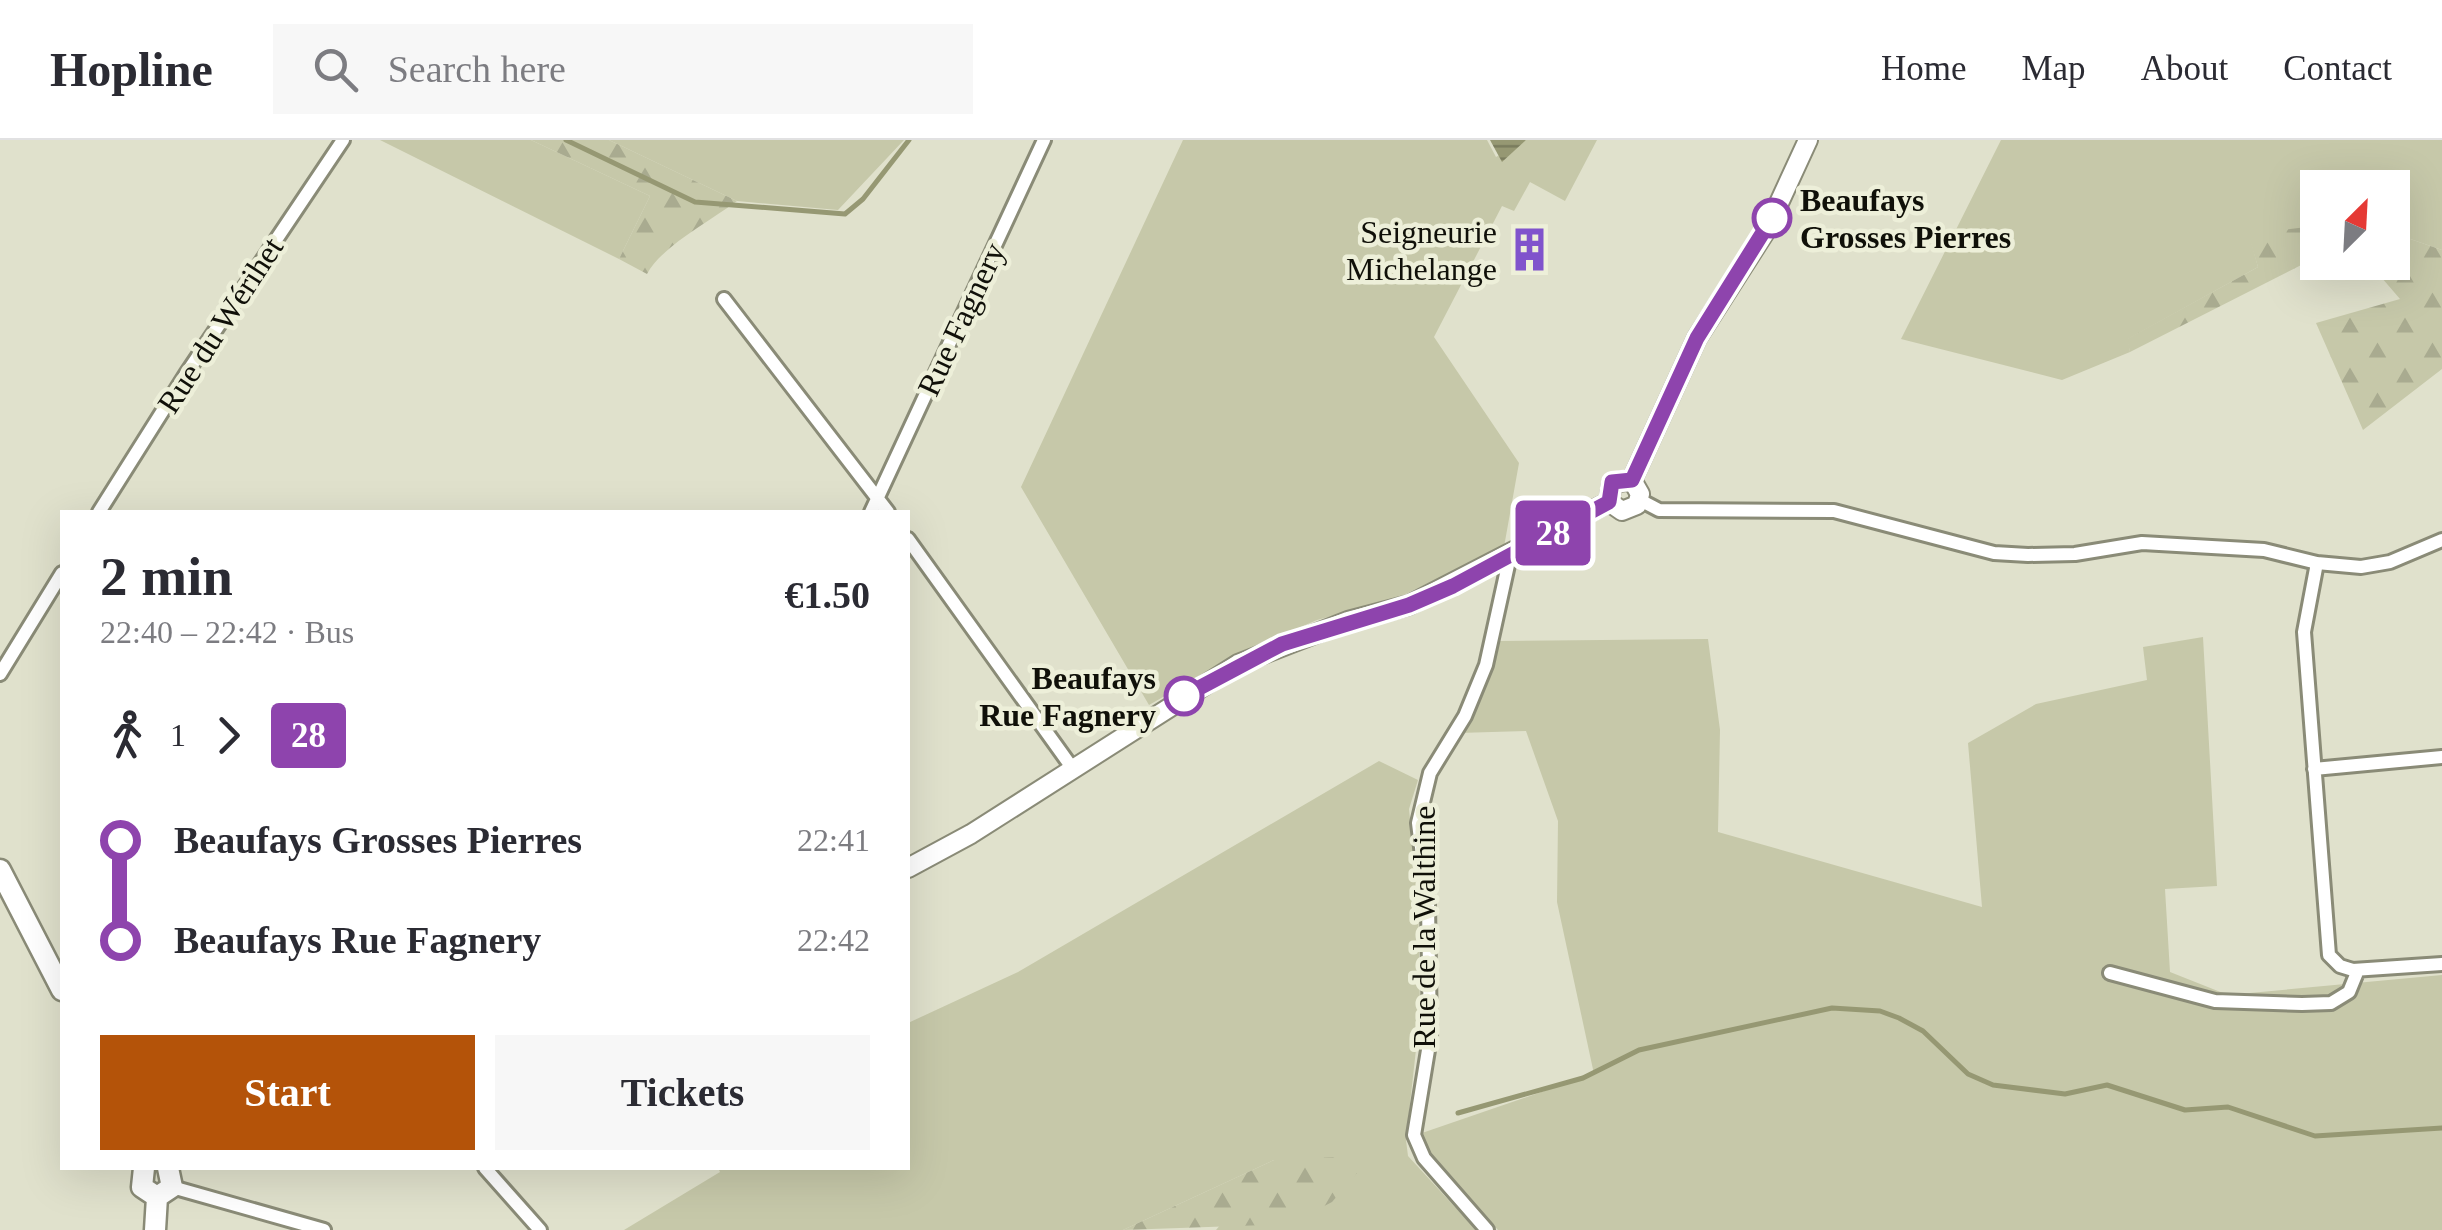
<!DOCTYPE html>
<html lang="en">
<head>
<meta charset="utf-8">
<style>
  :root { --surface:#fff; --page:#f7f7f7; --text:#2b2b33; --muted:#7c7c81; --line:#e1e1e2; --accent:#b45309 }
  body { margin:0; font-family:Georgia,serif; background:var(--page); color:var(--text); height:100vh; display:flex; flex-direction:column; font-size:38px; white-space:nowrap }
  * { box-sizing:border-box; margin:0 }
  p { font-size:32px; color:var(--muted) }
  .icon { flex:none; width:55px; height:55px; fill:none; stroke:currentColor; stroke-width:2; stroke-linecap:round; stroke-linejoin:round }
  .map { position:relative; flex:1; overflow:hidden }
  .details { position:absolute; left:60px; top:370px; width:850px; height:660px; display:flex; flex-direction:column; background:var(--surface); border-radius:0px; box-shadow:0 10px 40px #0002 }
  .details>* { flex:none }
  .badge { padding:0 20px; border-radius:8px; font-size:35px; line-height:65px }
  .needle { width:65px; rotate:24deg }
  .tools { position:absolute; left:2300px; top:30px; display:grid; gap:20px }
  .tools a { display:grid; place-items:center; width:110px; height:110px; border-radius:0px; background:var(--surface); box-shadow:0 10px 40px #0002; font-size:50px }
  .map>.badge { position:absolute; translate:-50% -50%; box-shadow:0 0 0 5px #fff }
  .legs { display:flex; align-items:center; gap:15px; height:110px; padding:0 40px; font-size:32px }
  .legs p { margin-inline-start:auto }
  .summary { display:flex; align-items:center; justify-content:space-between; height:170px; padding:0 40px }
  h1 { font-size:55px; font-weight:600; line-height:75px }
  .primary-button { display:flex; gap:20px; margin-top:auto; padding:20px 40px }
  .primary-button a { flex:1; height:115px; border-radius:0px; background:var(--accent); color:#fff; font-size:40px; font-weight:600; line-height:115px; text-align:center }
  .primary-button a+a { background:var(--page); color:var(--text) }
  ul { padding:0 40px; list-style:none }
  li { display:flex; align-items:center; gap:35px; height:100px; font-size:38px }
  li i { display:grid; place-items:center; width:15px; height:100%; margin:0 12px; background:currentColor }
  li i::after { content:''; width:25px; height:25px; margin:-12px; border:8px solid; border-radius:50%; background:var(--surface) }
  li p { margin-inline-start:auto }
  li:first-child i { background:linear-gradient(#0000 50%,currentColor 0) }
  li:last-child i { background:linear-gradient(currentColor 50%,#0000 0) }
  header { display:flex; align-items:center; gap:60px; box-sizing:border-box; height:140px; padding:0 50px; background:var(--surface); border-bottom:2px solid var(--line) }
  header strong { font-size:48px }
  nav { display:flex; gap:55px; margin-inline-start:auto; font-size:35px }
  .search { width:700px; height:90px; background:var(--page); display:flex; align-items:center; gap:25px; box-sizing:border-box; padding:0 35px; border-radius:0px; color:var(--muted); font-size:38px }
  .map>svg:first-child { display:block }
</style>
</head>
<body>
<header>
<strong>Hopline</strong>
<div class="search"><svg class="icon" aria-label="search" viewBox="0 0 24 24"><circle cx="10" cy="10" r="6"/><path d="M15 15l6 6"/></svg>Search here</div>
<nav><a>Home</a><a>Map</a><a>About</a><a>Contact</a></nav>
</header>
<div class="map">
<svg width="2442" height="1090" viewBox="0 0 2442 1090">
  <defs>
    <pattern id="forest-firs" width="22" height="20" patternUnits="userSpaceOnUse" patternTransform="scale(2.5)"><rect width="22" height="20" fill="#c6c8a9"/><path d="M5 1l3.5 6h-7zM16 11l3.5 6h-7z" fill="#a9ab90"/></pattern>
    <pattern id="water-rules" width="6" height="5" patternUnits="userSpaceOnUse" patternTransform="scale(2.5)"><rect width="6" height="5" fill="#969873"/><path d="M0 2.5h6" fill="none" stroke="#797b5d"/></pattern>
  </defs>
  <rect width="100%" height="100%" fill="#e0e1cc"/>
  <path fill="#c6c8a9" d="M380 0H531L650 56 619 119Z
    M609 0H904L838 70 737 61Z
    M1183 0H1487L1496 17 1526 0H1597L1565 61 1530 42 1514 71 1502 66 1434 197 1519 323 1504 407 1397 458 1317 480 1240 513 1149 565 1021 347Z
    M2001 0H2442V110L2393 93 2392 48H2318L2317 98 2249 94 2258 127 2128 199 2130 212 2062 240 1901 199Z
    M2203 497 2217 746 2165 749 2170 832 2228 855 2442 835V1090H1498L1428 1015 1422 993 1594 934 1557 762 1558 681 1526 591 1458 593 1500 501 1708 499 1720 590 1718 692 1982 767 1968 603 2036 564 2147 540 2143 507Z
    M1379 621 1418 640 1409 669 1418 759 1420 873 1406 1000 1408 1016 1476 1090H1216L1221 1084H1290L1274 1020 1123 1090H624L720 1032 718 1028H908V883L1018 832Z"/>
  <path fill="url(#forest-firs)" d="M531 0H609L737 61C709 82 662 106 647 134L619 119 650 56Z
    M2307 87 2317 98V117L2130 212 2127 199 2258 127 2248 94Z
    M2393 93 2442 110V229L2363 290 2316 183 2400 159 2369 123 2392 122Z
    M1333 1017 1357 1033 1332 1062 1290 1084 1123 1090 1274 1020Z"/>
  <path fill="url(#water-rules)" d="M1490 0H1526L1502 22Z"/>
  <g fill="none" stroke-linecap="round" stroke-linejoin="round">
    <path stroke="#969873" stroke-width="5" d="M566 0 695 62 845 74 863 59 909 0
      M1458 973 1583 938 1639 910 1832 868 1880 871 1899 878 1923 891 1968 934 1993 945 2065 954 2107 945 2185 970 2228 967 2315 996 2442 988"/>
    <defs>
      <path id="street" d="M724 159 888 372
        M1640 360 1659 370 1834 371 1994 413 2028 415 2075 414 2142 403 2264 410 2317 423 2361 427 2390 422 2442 400
        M99 372 186 234 343 0
        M871 372 1044 0
        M908 399 1073 629
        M2317 423 2304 492 2329 815 2340 826 2353 830 2442 824
        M0 534 62 433
        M2314 629 2442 617
        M2110 833 2215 861 2302 864 2331 863 2349 852 2358 830
        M485 1028 540 1090
        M172 1047 324 1090
        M1487 1090 1424 1018 1414 995 1430 898 1428 764 1418 683 1430 633 1465 576 1486 525 1510 416"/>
      <path id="secondary" d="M1632 340 1697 198 1767 89 1808 0
        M1609 362 1622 371 1637 365 1640 354 1632 340
        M1609 362 1612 343 1632 340
        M908 728 971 694 1238 524 1348 481 1409 465 1609 362"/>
      <path id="primary" d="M0 730 62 850
        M144 1028 142 1047 157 1057
        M157 1057 172 1047 168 1028
        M155 1090 157 1057"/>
    </defs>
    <use href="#street" stroke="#8a8b77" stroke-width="18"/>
    <use href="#secondary" stroke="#8a8b77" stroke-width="22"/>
    <use href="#primary" stroke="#8a8b77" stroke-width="25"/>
    <use href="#street" stroke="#fff" stroke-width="12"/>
    <use href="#secondary" stroke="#fff" stroke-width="18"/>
    <use href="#primary" stroke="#fff" stroke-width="20"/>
  </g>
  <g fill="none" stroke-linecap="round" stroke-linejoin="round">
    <defs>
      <path id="line-1" d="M1184 556 1282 504 1409 465 1453 446 1609 362 1612 342 1632 340 1697 198 1772 78"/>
    </defs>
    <use href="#line-1" stroke="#fff" stroke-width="22"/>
    <use href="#line-1" stroke="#8e44ad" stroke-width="15"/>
  </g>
  <defs>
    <symbol id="building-bare" viewBox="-9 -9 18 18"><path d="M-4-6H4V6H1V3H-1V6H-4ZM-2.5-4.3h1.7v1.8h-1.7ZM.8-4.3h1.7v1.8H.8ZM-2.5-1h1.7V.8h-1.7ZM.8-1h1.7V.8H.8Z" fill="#8053cc" stroke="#edefd9" stroke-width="2.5" paint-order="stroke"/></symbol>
  </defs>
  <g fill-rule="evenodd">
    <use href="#building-bare" x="1498" y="78" width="63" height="63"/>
  </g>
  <g fill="#fff" stroke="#8e44ad" stroke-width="5">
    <circle cx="1772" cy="78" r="18"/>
    <circle cx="1184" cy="556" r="18"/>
  </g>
  <g text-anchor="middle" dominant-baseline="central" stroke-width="9" stroke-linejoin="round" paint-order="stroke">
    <g font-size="32" font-weight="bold" fill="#101009" stroke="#edefd9" text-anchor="start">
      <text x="1800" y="60">Beaufays<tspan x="1800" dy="37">Grosses Pierres</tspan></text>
      <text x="1156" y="538" text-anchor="end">Beaufays<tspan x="1156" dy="37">Rue Fagnery</tspan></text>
    </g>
    <g font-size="32" fill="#101009" stroke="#edefd9" text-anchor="end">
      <text x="1497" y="92">Seigneurie<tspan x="1497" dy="37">Michelange</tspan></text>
    </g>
    <g font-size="32" fill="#101009" stroke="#edefd9">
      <text transform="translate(961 179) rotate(-65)">Rue Fagnery</text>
      <text transform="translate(220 185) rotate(-57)">Rue du Wérihet</text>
      <text transform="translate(1424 787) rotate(-90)">Rue de la Walthine</text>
    </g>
  </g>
</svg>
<div class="tools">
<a><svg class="needle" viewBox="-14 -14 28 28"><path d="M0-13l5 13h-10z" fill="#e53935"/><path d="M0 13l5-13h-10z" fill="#7c7c81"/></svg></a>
</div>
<b class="badge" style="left:1553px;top:393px;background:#8e44ad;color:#fff">28</b>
<section class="details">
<div class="summary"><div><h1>2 min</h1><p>22:40 – 22:42 · Bus</p></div><b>€1.50</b></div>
<div class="legs"><svg class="icon" aria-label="walk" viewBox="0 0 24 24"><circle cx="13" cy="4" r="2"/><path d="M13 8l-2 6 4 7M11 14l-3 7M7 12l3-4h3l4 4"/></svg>1<svg class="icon" aria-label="forward" viewBox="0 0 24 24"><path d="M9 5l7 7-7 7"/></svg><b class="badge" style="background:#8e44ad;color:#fff">28</b></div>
<ul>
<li><i style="color:#8e44ad"></i><b>Beaufays Grosses Pierres</b><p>22:41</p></li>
<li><i style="color:#8e44ad"></i><b>Beaufays Rue Fagnery</b><p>22:42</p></li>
</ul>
<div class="primary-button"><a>Start</a><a>Tickets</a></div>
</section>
</div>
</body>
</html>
